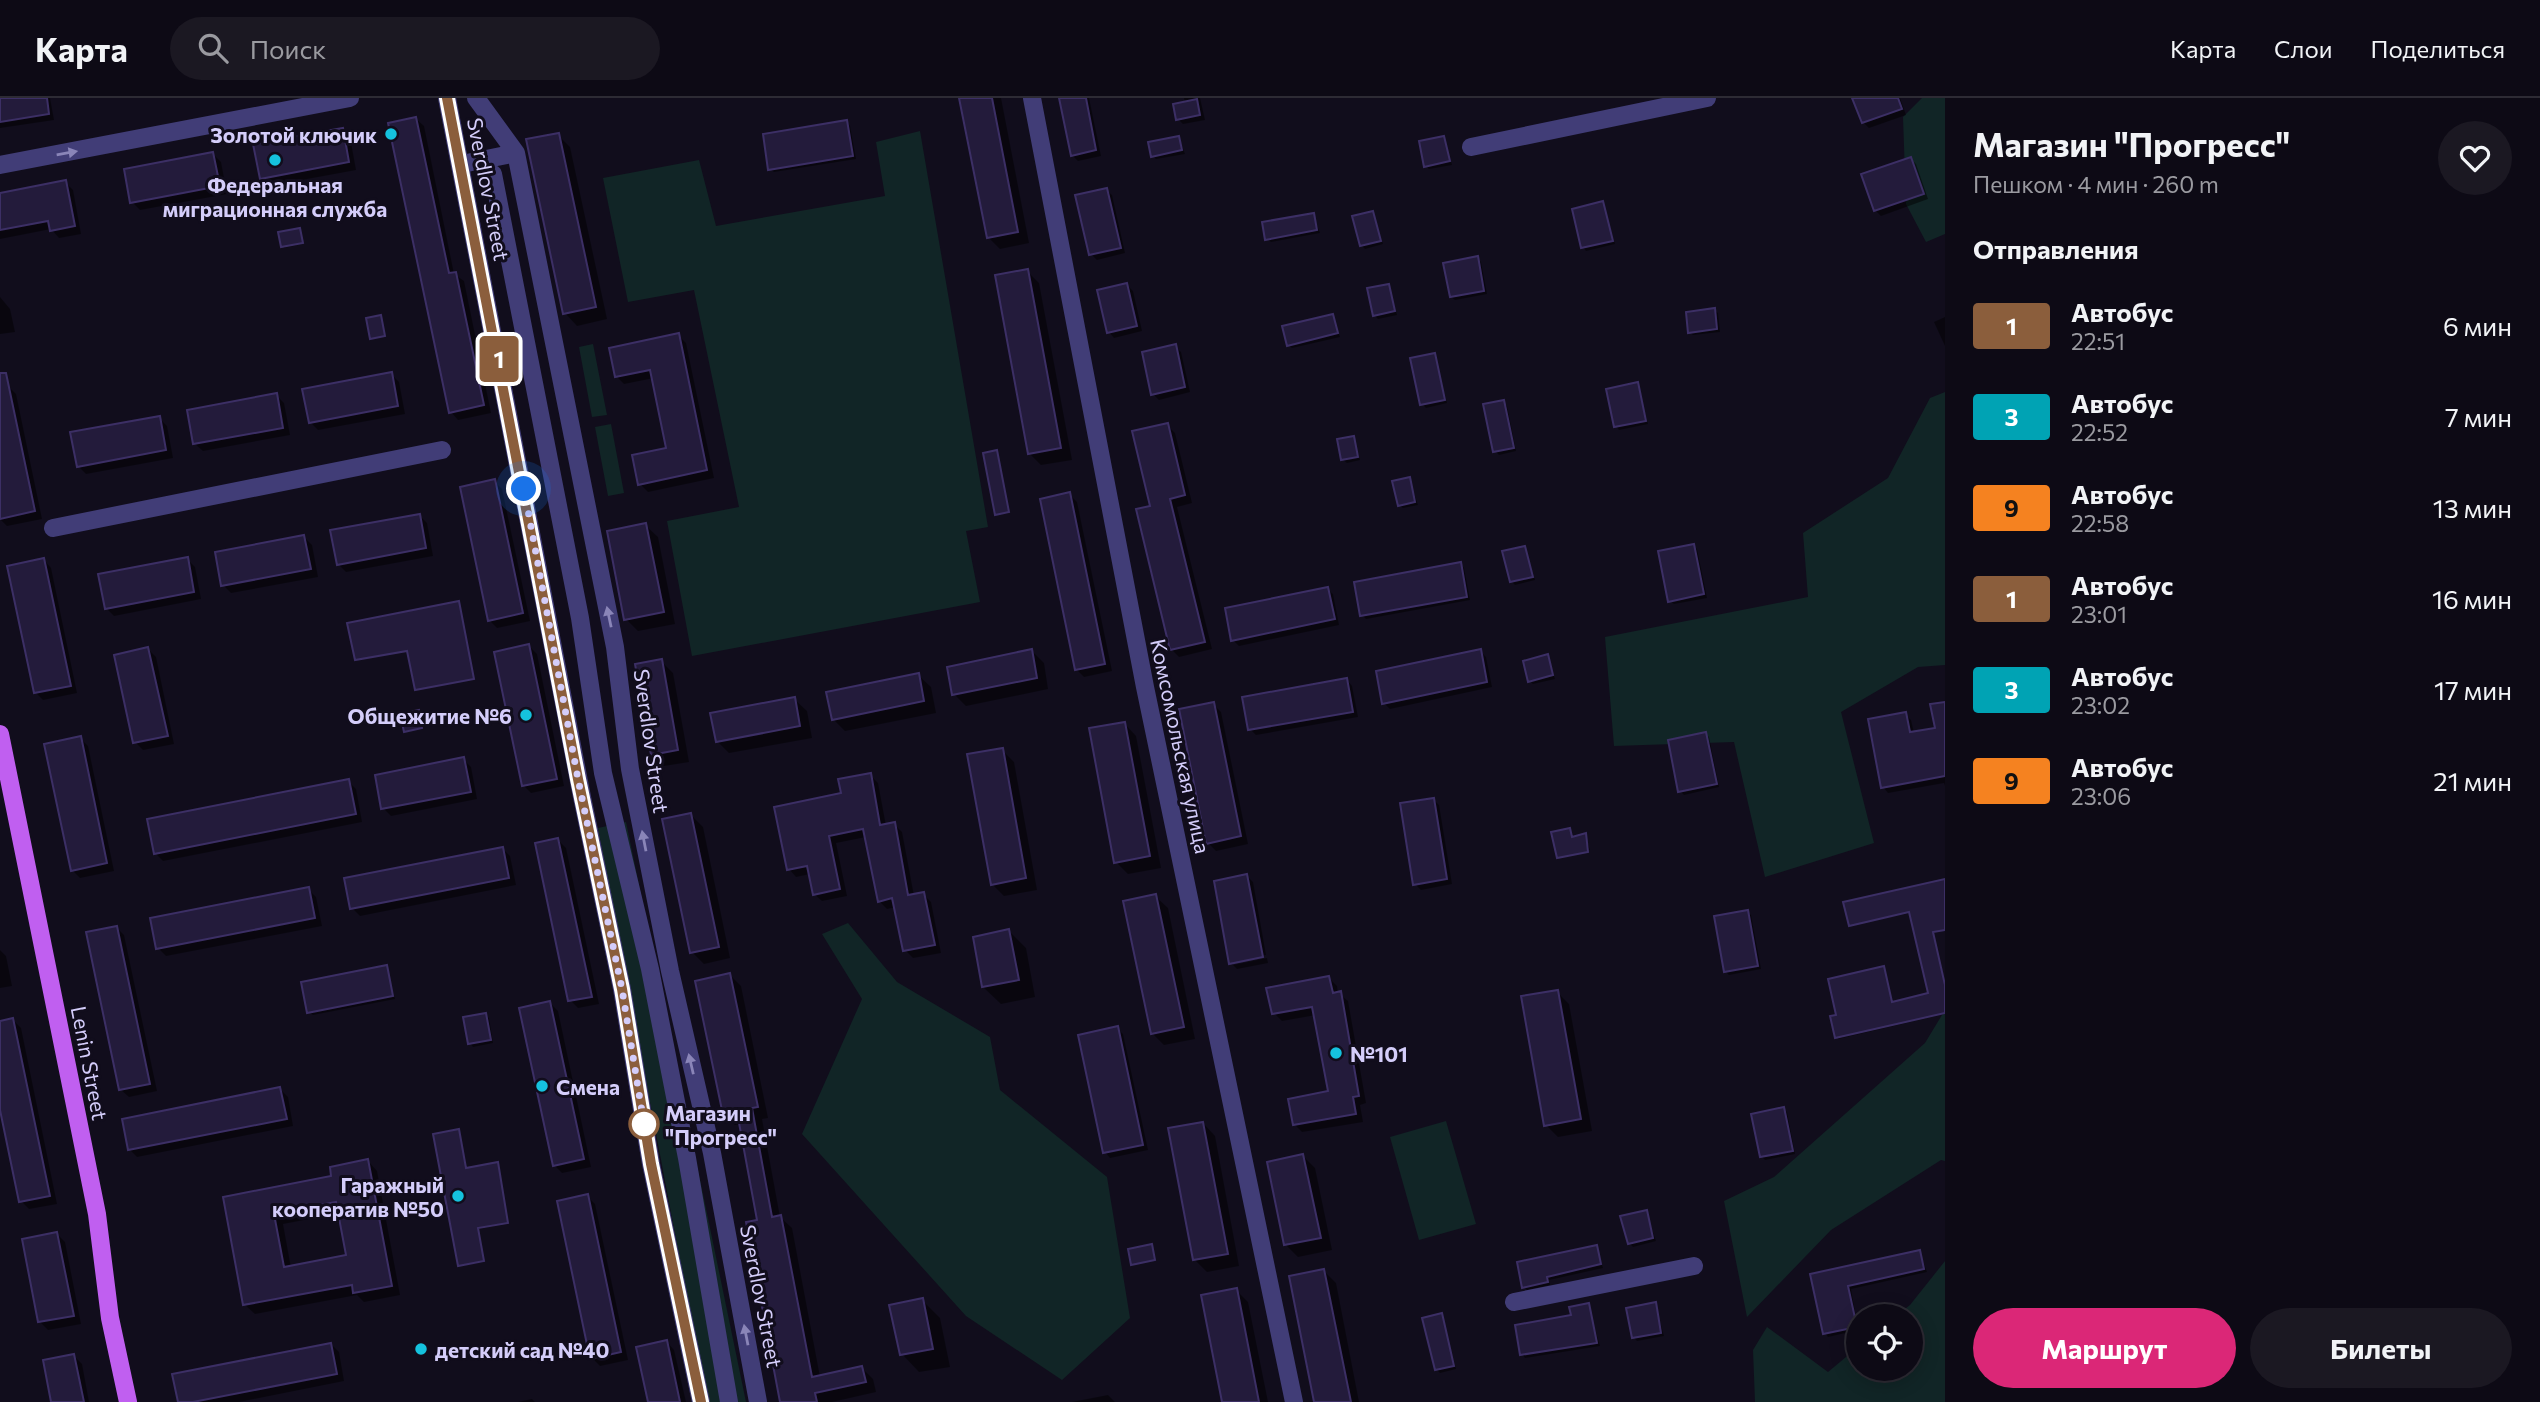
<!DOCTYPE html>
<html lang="ru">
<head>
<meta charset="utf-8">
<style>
  :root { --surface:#0d0a15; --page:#1b1822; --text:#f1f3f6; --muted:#9a9aa0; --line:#2d2b34; --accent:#db2777 }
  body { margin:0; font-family:Commissioner,sans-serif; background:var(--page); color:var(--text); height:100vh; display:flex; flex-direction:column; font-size:26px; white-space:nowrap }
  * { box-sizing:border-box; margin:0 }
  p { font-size:23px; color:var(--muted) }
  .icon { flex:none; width:38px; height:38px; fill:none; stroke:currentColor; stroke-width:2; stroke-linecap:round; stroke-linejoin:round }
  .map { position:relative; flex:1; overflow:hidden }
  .panel { display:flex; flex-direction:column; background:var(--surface); width:595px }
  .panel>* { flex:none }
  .badge { padding:0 14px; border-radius:5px; font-size:24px; line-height:46px }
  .buttons { position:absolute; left:1846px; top:1206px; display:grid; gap:14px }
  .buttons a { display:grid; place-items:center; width:77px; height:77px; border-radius:50%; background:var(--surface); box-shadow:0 4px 18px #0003,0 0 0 2px var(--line); font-size:35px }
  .you { position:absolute; width:35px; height:35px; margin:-18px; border:5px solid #fff; border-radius:50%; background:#1a73e8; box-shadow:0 0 0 10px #1a73e833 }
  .map>.badge { position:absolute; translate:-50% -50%; box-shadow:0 0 0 4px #fff }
  h2 { padding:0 28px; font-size:26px; line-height:63px }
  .round { display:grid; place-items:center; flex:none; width:74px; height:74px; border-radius:37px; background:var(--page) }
  .head { display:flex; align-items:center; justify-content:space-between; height:119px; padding:0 28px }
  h1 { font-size:33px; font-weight:700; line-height:52px }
  .action { display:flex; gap:14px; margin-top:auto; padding:14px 28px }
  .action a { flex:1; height:80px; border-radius:42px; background:var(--accent); color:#fff; font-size:28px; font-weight:700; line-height:80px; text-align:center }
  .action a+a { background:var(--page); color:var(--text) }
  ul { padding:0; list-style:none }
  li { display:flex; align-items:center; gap:21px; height:91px; padding:0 28px }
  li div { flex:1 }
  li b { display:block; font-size:26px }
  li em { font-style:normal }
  li .badge { min-width:77px; font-weight:700; text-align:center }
  header { display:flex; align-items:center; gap:42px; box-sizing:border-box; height:98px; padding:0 35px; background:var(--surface); border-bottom:2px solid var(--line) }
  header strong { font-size:33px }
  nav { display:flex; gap:38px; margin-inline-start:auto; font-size:24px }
  .search { width:490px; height:63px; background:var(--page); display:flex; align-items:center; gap:18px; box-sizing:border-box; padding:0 24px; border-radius:38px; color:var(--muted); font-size:26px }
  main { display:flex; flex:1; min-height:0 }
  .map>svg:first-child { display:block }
</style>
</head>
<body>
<header>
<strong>Карта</strong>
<div class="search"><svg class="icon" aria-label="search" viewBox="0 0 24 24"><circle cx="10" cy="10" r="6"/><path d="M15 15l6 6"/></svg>Поиск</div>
<nav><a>Карта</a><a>Слои</a><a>Поделиться</a></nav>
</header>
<main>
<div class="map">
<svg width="1945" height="1304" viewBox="0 0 1945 1304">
  <rect width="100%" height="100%" fill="#110d1c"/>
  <path fill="#112526" d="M1922 0H1945V136L1926 144 1906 106 1903 19Z
    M920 33 988 429 966 433 980 504 692 558 667 423 739 409 694 192 628 204 603 80 699 62 716 128 885 98 876 44Z
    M593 246 607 317 592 319 579 249Z
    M1945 294V567L1918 569 1841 614 1874 745 1765 779 1734 644 1614 648 1605 539 1808 499 1803 435 1888 380 1930 300Z
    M611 326 624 395 608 398 595 329Z
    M626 724 746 1304H707L598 730Z
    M848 825 897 884 990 939 1000 992 1107 1079 1130 1220 1062 1282 966 1218 802 1036 862 901 822 836Z
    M1945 912V1063L1941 1062 1831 1132 1747 1219 1724 1103 1774 1079 1925 945Z
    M1446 1023 1476 1126 1419 1142 1390 1039Z
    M1945 1163V1304H1755L1753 1252 1767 1229 1828 1274 1858 1249V1270H1911V1218H1896L1910 1207Z"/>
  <path fill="#0007" fill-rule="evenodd" d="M0 0H50L54 22 0 30Z
    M961 0H1001L1029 145 1000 151 988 139Z
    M1060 0H1089L1101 58 1078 63 1072 57Z
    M1184 0H1200L1205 22 1183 26 1178 21 1185 5Z
    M1854 0H1900L1906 17 1869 30 1863 24Z
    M416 21 424 28 454 176 464 183 491 315 458 322 451 314Z
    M847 24 850 28 856 61 774 74 770 71Z
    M342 31 350 39 356 72 269 88 261 80Z
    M558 37 570 49 607 221 577 228 565 215Z
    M1179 40 1185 56 1156 61 1153 58Z
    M1444 40 1452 67 1429 71 1426 68Z
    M213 56 221 64 227 96 140 112 132 104Z
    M1911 61 1916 66 1928 101 1881 118 1875 112Z
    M65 84 73 92 81 136 59 140 51 131 0 141V96Z
    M1106 92 1112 97 1125 155 1097 162 1091 156Z
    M1603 105 1615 146 1586 153 1583 149Z
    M1373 115 1383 146 1365 151 1361 147Z
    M1313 117 1320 135 1271 144 1267 141Z
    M300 132 303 146 284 150 283 148Z
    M1477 160 1481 164 1487 196 1455 202 1451 199Z
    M1027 173 1039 185 1072 362 1041 367 1029 355Z
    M1127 187 1133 193 1142 233 1114 240 1109 234Z
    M1389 188 1397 217 1378 221 1374 217Z
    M0 199 10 211 15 234 0 236Z
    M1714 212 1718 215 1720 234 1693 237 1690 234Z
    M1332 218 1340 239 1292 250 1288 247Z
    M1945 219V248L1934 224Z
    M678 237 686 245 714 380 648 394 640 386 669 351 654 280 624 286 616 278Z
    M1175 248 1181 254 1190 294 1159 302 1153 296Z
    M1434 257 1447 305 1426 310 1422 306Z
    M391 276 399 284 405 316 318 332 310 324Z
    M1637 286 1648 326 1619 332 1616 328Z
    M8 288 16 296 42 421 7 428 0 421V289Z
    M276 297 284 305 290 337 203 353 195 346Z
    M1503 304 1507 308 1516 353 1499 357 1495 353Z
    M159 320 167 328 173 360 86 376 78 368Z
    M1167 327 1175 335 1192 405 1177 409 1212 551 1179 559 1171 551 1152 409Z
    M1353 340 1360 362 1347 365 1343 362Z
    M997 354 1009 415 998 417 996 416Z
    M1409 381 1418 407 1403 410 1399 407Z
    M494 383 502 391 530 523 497 530 489 522Z
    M1069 396 1077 404 1112 573 1084 579 1076 571Z
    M419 417 427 425 433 458 346 474 338 466Z
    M645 427 658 439 675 526 638 533 626 521Z
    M304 439 312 447 318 479 231 495 223 487Z
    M1694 448 1697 451 1707 500 1674 506 1670 503Z
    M1525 450 1535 482 1515 487 1511 483Z
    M187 461 195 469 201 501 114 518 106 510Z
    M44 462 51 470 77 595 43 602 35 594Z
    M1461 466 1464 470 1470 502 1366 521 1362 517Z
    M1327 491 1333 496 1339 527 1239 548 1233 542Z
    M459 506 474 581 418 592 409 553 356 561Z
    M529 548 537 556 564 688 531 695 523 687Z
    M148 551 156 559 174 646 143 652 135 644Z
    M1032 553 1044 565 1048 591 966 608 954 596Z
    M1480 553 1486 559 1492 589 1390 611 1384 605Z
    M1547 558 1555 581 1533 586 1530 583Z
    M661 563 673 575 689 664 664 668 652 656Z
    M918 577 931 589 936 615 845 633 833 621Z
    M1347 582 1352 588 1358 619 1256 637 1250 631Z
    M794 601 807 613 812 640 729 655 717 643Z
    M1945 605V688L1944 685 1888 695 1883 689 1905 616 1911 622 1914 635 1937 631Z
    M1213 606 1221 614 1248 746 1216 753 1208 745Z
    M1124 625 1136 638 1161 770 1128 776 1116 764Z
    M1705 636 1709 639 1719 689 1684 697 1680 693Z
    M80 640 88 648 114 773 80 780 72 772Z
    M1002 652 1014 664 1037 792 1004 798 992 786Z
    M463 661 471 669 477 701 391 718 383 710Z
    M870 677 878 685 886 728 894 726 902 734 914 798 923 796 931 804 941 855 913 860 905 852 896 809 887 811 879 803 866 739 836 745 847 798 822 803 814 796 810 776 796 779 789 771 843 696Z
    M348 683 356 691 362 724 163 763 155 755Z
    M1433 701 1439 707 1452 786 1421 792 1415 786Z
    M691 717 703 729 730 860 704 866 692 854Z
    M1569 732 1574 740 1585 737 1590 752 1559 758Z
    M558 742 566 750 599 906 578 910 570 902Z
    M502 750 510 758 516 787 360 818 352 810Z
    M1247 778 1253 784 1266 857 1233 863V867L1231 865Z
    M1945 782V804L1927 808 1945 886V916L1838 941V918L1884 870 1893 905 1930 897 1911 815 1850 827Z
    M308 791 316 799 322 828 166 858 158 850Z
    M1155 798 1168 810 1195 941 1164 947 1152 935Z
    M1747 814 1751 817 1761 871 1729 877 1726 874Z
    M116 829 124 837 157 993 129 999 121 992Z
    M1009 833 1026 850 1035 899 1001 906 983 889Z
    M0 852 6 858 12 888 0 890Z
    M1267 860 1268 865 1237 871 1233 867Z
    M386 869 395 901 313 917 309 914Z
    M730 877 741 888 768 1020 762 1021 780 1119 792 1130 820 1279 862 1270 873 1281 876 1294 832 1304H781L759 1123 741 1026 735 1027 724 1016Z
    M1329 880 1337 888 1338 895 1348 903 1366 1005 1360 1007 1363 1024 1302 1034 1294 1026 1330 994 1316 917 1282 923 1274 915Z
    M1557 894 1569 906 1592 1033 1558 1039 1546 1027Z
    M550 905 558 913 591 1069 562 1075 554 1067Z
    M485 917 489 920 493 945 473 949 470 945Z
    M13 922 21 930 57 1106 29 1111 21 1103 0 1003V925Z
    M1117 930 1123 936 1148 1052 1110 1060 1105 1054Z
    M280 991 288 999 293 1028 137 1059 129 1051Z
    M1783 1011 1787 1014 1795 1056 1765 1062 1761 1058Z
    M1203 1025 1215 1038 1239 1168 1207 1174 1195 1162Z
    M459 1033 467 1072 499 1067 508 1126 478 1131 484 1164 461 1168Z
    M1303 1058 1315 1070 1332 1152 1298 1159 1286 1147Z
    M368 1063 377 1073 400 1197 364 1204 357 1197 255 1216 245 1207 225 1100 333 1080ZM340 1115 348 1159 291 1170 283 1126Z
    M587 1098 595 1106 628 1262 600 1268 592 1260Z
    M1646 1114 1656 1143 1633 1149 1629 1145Z
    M57 1136 65 1144 81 1226 48 1232 40 1224Z
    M1596 1149 1603 1170 1549 1182 1550 1187 1527 1192 1524 1189Z
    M1919 1153 1927 1174 1851 1191 1858 1232 1828 1239 1825 1235 1812 1177Z
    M1324 1173 1336 1185 1359 1304H1316Z
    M1236 1192 1248 1204 1268 1304H1224Z
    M922 1202 940 1220 950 1269 919 1274 902 1256Z
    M1655 1206 1664 1238 1637 1243 1633 1239Z
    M1588 1207 1600 1248 1525 1260 1522 1256Z
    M1441 1217 1456 1271 1440 1275 1436 1271Z
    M667 1244 674 1252 686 1304H649Z
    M331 1246 339 1254 344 1283 239 1304H180Z
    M74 1258 82 1266 89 1304H53Z
    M1108 1297 1115 1304H1072Z
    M532 1301 535 1304H518Z"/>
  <path fill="#231b3b" stroke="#3c2f65" stroke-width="2" fill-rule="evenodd" d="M0 0H47L49 16 0 24Z
    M959 0H992L1018 134 987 140Z
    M1059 0H1086L1096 52 1071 58Z
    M1852 0H1898L1902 11 1862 25Z
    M1197 1 1200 17 1176 22 1173 6Z
    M416 19 449 175 456 174 484 307 449 315 388 25Z
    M847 22 853 58 768 72 763 36Z
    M343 30 349 64 260 81 253 46Z
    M559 35 596 209 563 216 526 41Z
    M1179 38 1182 52 1151 59 1148 44Z
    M1444 38 1450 63 1424 69 1419 43Z
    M213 54 220 88 130 105 124 71Z
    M1911 59 1924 96 1874 113 1861 76Z
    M66 82 75 128 50 133 48 123 0 132V95Z
    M1107 90 1121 150 1089 157 1075 97Z
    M1603 103 1613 143 1581 150 1572 111Z
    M1373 113 1381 143 1360 148 1352 118Z
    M1314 115 1317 132 1265 142 1262 124Z
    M300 130 303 145 281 149 278 134Z
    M1478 158 1484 193 1450 199 1443 165Z
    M1028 171 1061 350 1028 356 995 177Z
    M1127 185 1137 228 1107 235 1097 192Z
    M1389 186 1395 213 1373 218 1367 190Z
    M1715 210 1717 231 1688 235 1686 214Z
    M1333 216 1338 235 1287 248 1282 228Z
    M381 217 385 238 370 241 366 220Z
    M679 235 707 372 638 387 632 357 666 350 650 272 615 279 609 250Z
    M1176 246 1185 289 1151 297 1142 254Z
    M1435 255 1445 302 1420 307 1410 260Z
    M392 274 398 308 309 325 302 291Z
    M0 275H6L35 413 0 421Z
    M1638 284 1646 323 1614 329 1606 291Z
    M277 295 283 330 193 346 187 312Z
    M1504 302 1514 350 1493 354 1483 306Z
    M160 318 166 352 77 369 70 334Z
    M1168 325 1185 397 1170 401 1205 544 1170 552 1136 411 1150 408 1132 333Z
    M1354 338 1358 359 1341 362 1337 341Z
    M997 352 1009 414 995 417 983 355Z
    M1410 379 1415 404 1398 408 1392 383Z
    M495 381 523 515 488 523 460 389Z
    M1070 394 1105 566 1075 572 1040 401Z
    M420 416 426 450 337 467 330 432Z
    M646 425 664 514 624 522 607 433Z
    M304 437 311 471 221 488 215 454Z
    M1694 446 1704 496 1668 504 1658 453Z
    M1525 448 1533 479 1510 484 1502 453Z
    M188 459 194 494 105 511 98 476Z
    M44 460 71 588 34 595 7 468Z
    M1461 464 1467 499 1360 518 1354 484Z
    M1328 489 1335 521 1231 543 1225 510Z
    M459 503 474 581 415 592 407 553 355 562 347 525Z
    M529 546 557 681 522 688 494 554Z
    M148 549 168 638 133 645 114 557Z
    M1032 551 1037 580 952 597 947 569Z
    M1481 551 1487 584 1382 606 1376 573Z
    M1548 556 1553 577 1528 584 1523 563Z
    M662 561 678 652 651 657 635 566Z
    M919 575 924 603 832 622 826 594Z
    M1347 580 1353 614 1248 632 1242 599Z
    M795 599 800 628 716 644 710 615Z
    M1214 604 1241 738 1206 746 1179 611Z
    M1945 604V678L1881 690 1868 621 1906 614 1910 634 1935 630 1930 606Z
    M419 612 422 630 404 634 400 616Z
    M1125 624 1150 758 1114 765 1089 630Z
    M1706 634 1717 686 1678 694 1668 642Z
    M81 638 107 765 71 773 44 646Z
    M1003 650 1026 780 991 787 967 656Z
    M464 659 471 694 381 711 375 677Z
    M871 675 880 727 895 724 908 797 924 794 935 847 903 853 892 800 878 804 863 731 829 738 840 791 813 797 807 768 787 772 774 709 841 695 838 681Z
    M349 681 356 716 154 756 147 721Z
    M1434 700 1447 781 1413 787 1400 705Z
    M691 715 719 849 690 855 662 721Z
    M1570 730 1572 739 1586 735 1588 754 1557 760 1551 734Z
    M558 740 592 899 568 903 535 745Z
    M503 749 509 780 350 811 344 780Z
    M1247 776 1263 859 1229 866 1214 783Z
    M1945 781V832L1933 834 1945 887V915L1835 940 1830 918 1836 917 1828 881 1884 868 1892 904 1928 895 1909 814 1849 828 1843 804Z
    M309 789 315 820 156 851 150 820Z
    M1156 796 1184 929 1151 936 1123 803Z
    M1748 812 1758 868 1724 874 1714 818Z
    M117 828 150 986 119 992 86 834Z
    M1009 831 1019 882 982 889 973 839Z
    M387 867 393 898 307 915 301 884Z
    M730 875 758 1009 752 1010 772 1119 781 1117 812 1279 862 1268 866 1284 815 1295 817 1304H780L746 1124 757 1122 737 1014 723 1017 695 883Z
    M1329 878 1333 895 1341 893 1359 998 1353 999 1356 1016 1293 1027 1288 1001 1328 993 1312 909 1272 916 1266 890Z
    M1558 892 1581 1021 1544 1028 1521 898Z
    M550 903 584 1061 553 1068 519 910Z
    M486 915 491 942 468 946 463 919Z
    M13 920 50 1098 19 1104 0 1012V923Z
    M1118 928 1143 1047 1103 1055 1078 937Z
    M280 989 287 1021 128 1052 122 1021Z
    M1784 1009 1793 1053 1760 1059 1751 1016Z
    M1203 1024 1228 1156 1193 1162 1168 1030Z
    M459 1031 466 1070 498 1064 508 1125 478 1130 484 1163 458 1168 433 1036Z
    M1303 1056 1321 1140 1284 1147 1267 1064Z
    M368 1061 392 1188 353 1195 352 1187 243 1207 223 1099 331 1078 330 1069ZM336 1104 346 1157 284 1169 274 1116Z
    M588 1096 621 1254 590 1261 557 1103Z
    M1647 1112 1653 1140 1628 1146 1620 1118Z
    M57 1134 74 1218 38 1224 22 1141Z
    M1152 1146 1155 1162 1131 1167 1128 1151Z
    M1597 1147 1601 1166 1547 1179 1548 1184 1522 1190 1517 1164Z
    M1920 1152 1924 1171 1848 1188 1857 1229 1823 1236 1810 1176Z
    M1324 1171 1351 1304H1314L1289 1178Z
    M1237 1190 1259 1304H1222L1201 1197Z
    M923 1200 933 1251 900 1257 889 1207Z
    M1656 1204 1661 1235 1632 1240 1626 1210Z
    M1589 1205 1597 1245 1520 1257 1515 1227 1571 1217 1569 1209Z
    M1442 1215 1454 1268 1435 1272 1422 1220Z
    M667 1242 680 1304H648L636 1249Z
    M331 1245 337 1276 193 1304H178L172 1276Z
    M74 1256 84 1304H51L43 1262Z"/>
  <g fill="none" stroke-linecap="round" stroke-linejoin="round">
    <path stroke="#413d77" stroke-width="18" d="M447 0 582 699 622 891 651 1066 701 1304
      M476 0 516 55 615 549 630 671 670 873 712 1055 758 1304
      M1032 0 1145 589 1294 1304
      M1471 49 1707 0
      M462 66 516 55
      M0 67 350 0
      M493 76 580 520 603 675 650 871 687 1060 729 1304
      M53 430 442 352
      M1514 1204 1694 1168"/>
    <path stroke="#c05ff0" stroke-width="18" d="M0 636 97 1116 110 1220 128 1304"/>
  </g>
  <defs><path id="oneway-solid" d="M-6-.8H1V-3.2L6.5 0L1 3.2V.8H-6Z" transform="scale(1.75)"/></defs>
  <g fill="#8a85b8">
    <use href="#oneway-solid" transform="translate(67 55) rotate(-10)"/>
    <use href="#oneway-solid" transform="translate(609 519) rotate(-102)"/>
    <use href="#oneway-solid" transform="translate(644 743) rotate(-101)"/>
    <use href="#oneway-solid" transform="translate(691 966) rotate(-103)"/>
    <use href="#oneway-solid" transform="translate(746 1237) rotate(-101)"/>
  </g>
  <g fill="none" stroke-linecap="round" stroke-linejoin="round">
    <defs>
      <path id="line" d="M447 0 578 681 622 891 651 1066 701 1304"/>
    </defs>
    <use href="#line" stroke="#fff" stroke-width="16"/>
    <use href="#line" stroke="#8b5e3c" stroke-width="10"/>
    <path stroke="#d4cdfa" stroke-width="7" stroke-dasharray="0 12.6" d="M524 391 578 681 622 891 644 1026"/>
  </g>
  <g fill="#15c2de" stroke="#110d1c" stroke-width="2.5">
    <circle cx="391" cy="36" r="7"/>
    <circle cx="275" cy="62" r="7"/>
    <circle cx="526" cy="617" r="7"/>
    <circle cx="1336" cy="955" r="7"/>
    <circle cx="542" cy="988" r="7"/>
    <circle cx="458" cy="1098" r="7"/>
    <circle cx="421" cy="1251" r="7"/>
  </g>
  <circle fill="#fff" stroke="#8b5e3c" stroke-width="3.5" cx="644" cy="1026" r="14"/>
  <g text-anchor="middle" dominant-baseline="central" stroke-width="6" stroke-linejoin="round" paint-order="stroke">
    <g font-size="21" font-weight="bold" fill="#d4cdfa" stroke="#110d1c" text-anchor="end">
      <text x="377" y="36">Золотой ключик</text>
      <text x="275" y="86" text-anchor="middle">Федеральная<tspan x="275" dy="24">миграционная служба</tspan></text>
      <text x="512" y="617">Общежитие №6</text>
      <text x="1350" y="955" text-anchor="start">№101</text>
      <text x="556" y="988" text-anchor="start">Смена</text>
      <text x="444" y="1086">Гаражный<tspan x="444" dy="24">кооператив №50</tspan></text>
      <text x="435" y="1251" text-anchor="start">детский сад №40</text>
    </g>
    <g font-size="21" fill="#d4cdfa" stroke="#110d1c">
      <text transform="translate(489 91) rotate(79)">Sverdlov Street</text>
      <text transform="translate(652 643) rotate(82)">Sverdlov Street</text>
      <text transform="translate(1181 648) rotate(78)">Комсомольская улица</text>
      <text transform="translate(90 965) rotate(79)">Lenin Street</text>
      <text transform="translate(762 1198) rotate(79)">Sverdlov Street</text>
    </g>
    <g font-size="21" font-weight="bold" fill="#d4cdfa" stroke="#110d1c" text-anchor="start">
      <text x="665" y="1014">Магазин<tspan x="665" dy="24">"Прогресс"</tspan></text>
    </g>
  </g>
</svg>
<div class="buttons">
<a><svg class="icon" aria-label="locate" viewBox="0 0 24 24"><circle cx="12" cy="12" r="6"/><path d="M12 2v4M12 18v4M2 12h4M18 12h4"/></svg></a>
</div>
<div class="you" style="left:524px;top:391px"></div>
<b class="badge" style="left:499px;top:261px;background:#8b5e3c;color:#fff">1</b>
</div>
<section class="panel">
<div class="head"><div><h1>Магазин &quot;Прогресс&quot;</h1><p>Пешком · 4 мин · 260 m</p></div><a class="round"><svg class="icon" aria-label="heart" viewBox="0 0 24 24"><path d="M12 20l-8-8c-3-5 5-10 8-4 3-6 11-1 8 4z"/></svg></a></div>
<h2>Отправления</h2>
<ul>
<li><span class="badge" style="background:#8b5e3c;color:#fff">1</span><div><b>Автобус</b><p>22:51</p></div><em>6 мин</em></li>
<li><span class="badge" style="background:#00a3b4;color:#fff">3</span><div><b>Автобус</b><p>22:52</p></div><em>7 мин</em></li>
<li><span class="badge" style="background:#f58220;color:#111">9</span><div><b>Автобус</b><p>22:58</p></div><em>13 мин</em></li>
<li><span class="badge" style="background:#8b5e3c;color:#fff">1</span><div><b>Автобус</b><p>23:01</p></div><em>16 мин</em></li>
<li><span class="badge" style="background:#00a3b4;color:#fff">3</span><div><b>Автобус</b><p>23:02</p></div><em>17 мин</em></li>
<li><span class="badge" style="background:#f58220;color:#111">9</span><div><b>Автобус</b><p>23:06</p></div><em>21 мин</em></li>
</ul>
<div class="action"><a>Маршрут</a><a>Билеты</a></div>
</section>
</main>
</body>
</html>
